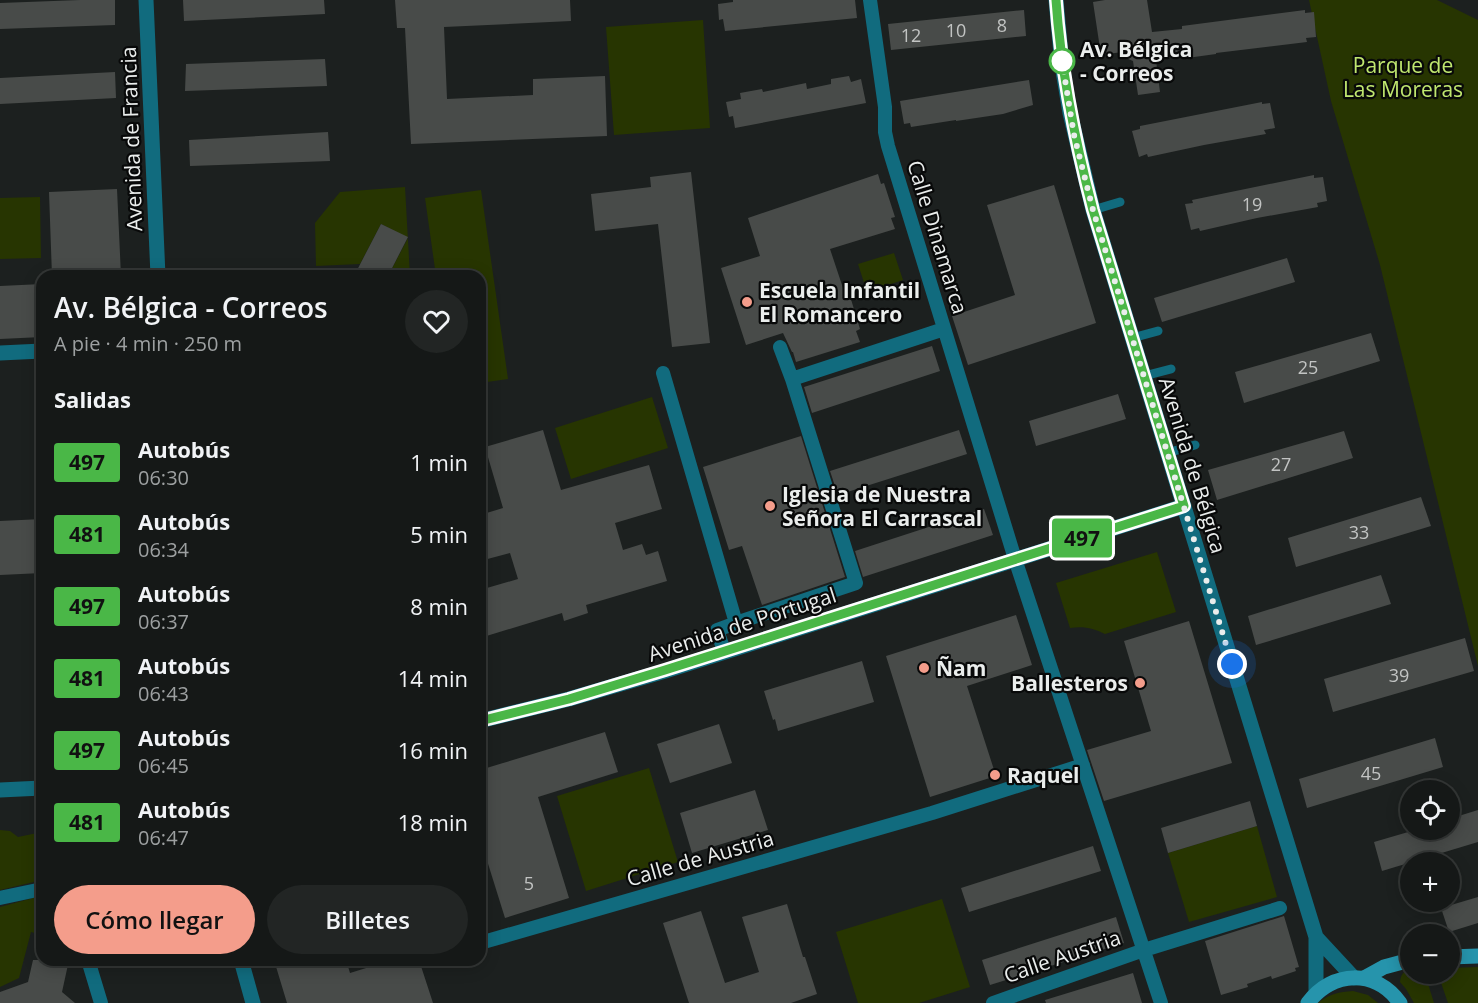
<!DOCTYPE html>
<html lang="es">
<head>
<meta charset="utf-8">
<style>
  :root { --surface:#151817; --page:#222524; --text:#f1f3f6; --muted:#9da0a1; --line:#343736; --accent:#f49d8b }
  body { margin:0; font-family:"Open Sans",sans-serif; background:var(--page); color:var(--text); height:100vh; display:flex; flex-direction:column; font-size:22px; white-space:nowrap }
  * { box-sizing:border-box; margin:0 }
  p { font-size:20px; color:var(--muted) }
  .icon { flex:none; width:33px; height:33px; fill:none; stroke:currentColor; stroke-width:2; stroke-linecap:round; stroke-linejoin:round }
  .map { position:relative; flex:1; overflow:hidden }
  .panel { position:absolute; left:36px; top:270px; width:450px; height:696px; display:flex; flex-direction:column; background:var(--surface); border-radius:18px; box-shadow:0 3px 15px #0003,0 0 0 2px var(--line) }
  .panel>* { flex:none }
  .badge { padding:0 12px; border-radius:4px; font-size:21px; line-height:39px }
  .fabs { position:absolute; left:1400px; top:780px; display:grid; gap:12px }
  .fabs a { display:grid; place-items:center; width:60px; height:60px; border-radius:50%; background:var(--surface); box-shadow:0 3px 15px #0003,0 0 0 2px var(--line); font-size:30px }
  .you { position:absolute; width:30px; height:30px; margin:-15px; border:4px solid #fff; border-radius:50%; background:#1a73e8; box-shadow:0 0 0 9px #1a73e833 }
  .map>.badge { position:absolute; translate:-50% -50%; box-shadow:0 0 0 3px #fff }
  h2 { padding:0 18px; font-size:22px; line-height:54px }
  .round { display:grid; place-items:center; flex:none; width:63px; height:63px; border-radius:32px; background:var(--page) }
  .overview { display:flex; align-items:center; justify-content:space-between; height:102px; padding:0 18px }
  h1 { font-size:28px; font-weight:600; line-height:45px }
  .action { display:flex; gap:12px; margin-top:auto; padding:12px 18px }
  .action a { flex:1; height:69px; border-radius:36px; background:var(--accent); color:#111; font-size:24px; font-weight:600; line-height:69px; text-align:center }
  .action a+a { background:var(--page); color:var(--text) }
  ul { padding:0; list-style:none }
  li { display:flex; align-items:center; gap:18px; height:72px; padding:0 18px }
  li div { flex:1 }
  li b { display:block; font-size:22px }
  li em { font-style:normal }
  li .badge { min-width:66px; font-weight:700; text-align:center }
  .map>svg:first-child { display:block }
</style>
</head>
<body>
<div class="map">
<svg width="1478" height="1003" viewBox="0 0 1478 1003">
  <rect width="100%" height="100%" fill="#1c201f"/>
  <path fill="#273501" d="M1309 0H1437L1478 20V666L1380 265 1331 101Z
    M703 20 710 128 614 135 606 27Z
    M405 187 410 276H388L408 238 381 224 360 264 316 266 315 223 340 192Z
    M481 190 508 379 480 383V276H436L425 198Z
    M40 197 41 258 0 259V198Z
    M894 253 903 280 867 292 858 264Z
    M652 397 668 448 571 479 555 428Z
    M1157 552 1176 612 1105 634C1093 628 1084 626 1070 628L1056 583Z
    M649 768 678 862 586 891 557 796Z
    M1257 826 1277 897 1189 922 1168 853Z
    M0 830 10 831 18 837 42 832V880L0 890Z
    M37 897H42V935L31 932 19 978 0 987V907Z
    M942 899 970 987 919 1003H858L836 932Z
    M1478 967V1003H1448L1438 974H1449V968Z
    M1410 969V974H1425L1434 1003H1414L1406 989 1400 982C1401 974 1403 972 1410 969Z
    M1353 991 1368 995 1378 1003H1318C1329 994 1339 992 1353 991Z"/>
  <path fill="#484b49" d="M80 0H115V25L0 29V3Z
    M183 0H324L325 14 184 21Z
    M395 0H570L571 21 444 27 447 99 533 95V79L605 76 607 136 411 144 405 28H397Z
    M733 0H855L857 18 725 31 723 19 719 20 718 4 733 2Z
    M1105 0H1147L1152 32 1182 29V26L1305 10V13L1314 12 1316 37 1306 38 1307 42 1216 53V54L1187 58V55L1156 60 1160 92 1138 95 1133 61 1126 58 1122 52 1101 55 1093 2Z
    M1024 10 1026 36 891 50 888 24Z
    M325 59 327 86 185 91 186 64Z
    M115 72 116 98 0 104V78Z
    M849 76 851 82 861 79 866 103 735 128 733 116 729 117 726 102 741 99 740 93 762 89 763 92 806 83 807 89 831 84V79Z
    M1029 80 1033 105 1003 114 956 121V120L911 127 910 123 904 124 900 101Z
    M1262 102V104L1270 103 1275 128 1264 130 1266 134 1204 145 1148 157 1147 154 1139 157 1132 131 1140 129V126Z
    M328 132 330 161 190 166 189 140Z
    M691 172 710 343 672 347 658 224 595 231 591 194 651 187 650 177Z
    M878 174 881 184 884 183 895 217 891 218 895 229 830 249 846 297 850 296 860 329 856 331 860 342 796 362 793 352H792L783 333 746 345 721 268 760 256 748 218Z
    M1314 175V178L1323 177 1327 201 1317 203 1318 207 1257 218 1200 231 1199 228 1191 230 1185 204 1193 203 1192 200Z
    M1054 185 1096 323 968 365 952 316 1015 295 987 205Z
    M117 189 121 276H52L49 192Z
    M381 224 408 237 388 276H354Z
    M1287 258 1295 282 1162 322 1154 298Z
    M42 284V337L0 339V286Z
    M1371 333 1380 361 1244 403 1235 372Z
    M932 346 940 371 812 413 804 387Z
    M1118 394 1126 419 1036 446 1029 421Z
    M543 430 561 490 649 465 662 509 615 523 623 550 642 544 646 555 658 551 667 581 586 605 588 613 564 621 562 613 480 638V590L518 579 510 553 480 561V515L503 508 485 447Z
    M959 430 967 454 838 495 830 471Z
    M1344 431 1353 458 1217 500 1208 470Z
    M801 436 845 577 762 605 742 546 729 550 703 467Z
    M1421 497 1431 526 1296 567 1288 538Z
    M984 509 993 535 863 577 855 551Z
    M42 519V573L0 575V521Z
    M1381 575 1391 604 1256 645 1248 616Z
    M1016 615 1032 665 967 686 996 776 930 797 886 656Z
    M1189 621 1232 763 1104 801 1087 750 1151 731 1124 641Z
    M1465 638 1474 671 1333 712 1324 679Z
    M862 661 874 702 778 731 775 719 773 720 764 691Z
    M719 724 732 763 670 783 657 744Z
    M605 732 618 772 538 797 569 898 505 918 480 838V770Z
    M1435 738 1443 767 1307 808 1299 779Z
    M755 790 768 830 692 853 680 813Z
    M1250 801 1257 826 1168 853 1161 828Z
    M1478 810V842L1382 871 1374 842 1415 830H1449V819Z
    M1093 846 1101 871 969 912 961 888Z
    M1478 897V923L1449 932 1441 908Z
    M787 904 803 957H805L817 994 791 1003H689L663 923 701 911 725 983 759 972 742 917Z
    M1284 916 1299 967 1295 968 1296 971 1272 979 1271 976 1247 984 1248 987 1221 995 1205 941Z
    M1116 917 1124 943 990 985 982 960Z
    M33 960H69L62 992 75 1003H0V992L28 982Z
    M274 960H346L350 973 392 960H419L433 1003H287Z
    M1133 973 1142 1003H1046L1045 1000Z"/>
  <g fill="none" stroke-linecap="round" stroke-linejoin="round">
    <path stroke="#116b7e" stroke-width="9" d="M1093 210 1120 202
      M1132 338 1158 331
      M1144 376 1171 369
      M1167 453 1195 445"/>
    <path stroke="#116b7e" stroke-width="14" d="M870 0 885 107V132L888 146 1015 559 1161 1003
      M663 373 736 623 717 630 724 651
      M792 379 944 329
      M736 623 856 583 792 379 780 347
      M0 898 42 889
      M480 943 932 813 1083 765
      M88 960 101 1003
      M993 1003 1144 950 1280 908"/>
    <path stroke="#116b7e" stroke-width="15" d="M146 0 158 276
      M1056 0 1062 65 1070 113 1093 210 1316 937V993
      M0 353 42 351
      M480 721 569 699 665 671 1184 506
      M0 790 42 788
      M1316 937 1354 978
      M241 960 253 1003"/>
    <path stroke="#2694ac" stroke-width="15" d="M1449 957 1478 956
      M1364 978 1384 967 1410 960
      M1308 1003C1332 970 1376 969 1400 1003"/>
  </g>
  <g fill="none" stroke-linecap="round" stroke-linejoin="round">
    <defs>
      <path id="line" d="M480 721 569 699 665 670 1184 506 1093 210C1075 141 1061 72 1056 0"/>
    </defs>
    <use href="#line" stroke="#fff" stroke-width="14"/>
    <use href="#line" stroke="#4ab747" stroke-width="9"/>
    <path stroke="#eaedec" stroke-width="6" stroke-dasharray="0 10.8" d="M1062 61 1074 135 1093 210 1232 664"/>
  </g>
  <circle fill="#fff" stroke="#4ab747" stroke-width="3" cx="1062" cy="61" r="12"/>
  <g fill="#f49d8b" stroke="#080909" stroke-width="2">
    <circle cx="747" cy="302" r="6"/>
    <circle cx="770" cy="506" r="6"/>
    <circle cx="924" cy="668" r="6"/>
    <circle cx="1140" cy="683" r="6"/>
    <circle cx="995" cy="775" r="6"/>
  </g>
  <g text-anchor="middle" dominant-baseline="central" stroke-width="4.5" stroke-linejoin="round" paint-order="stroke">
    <g font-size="18" fill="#c2c4c3">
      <text x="1002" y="25">8</text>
      <text x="956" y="30">10</text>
      <text x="911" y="35">12</text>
      <text x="1252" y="204">19</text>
      <text x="1308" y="367">25</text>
      <text x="1281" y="464">27</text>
      <text x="1359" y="532">33</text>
      <text x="1399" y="675">39</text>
      <text x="1371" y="773">45</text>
      <text x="529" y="883">5</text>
    </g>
    <g font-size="21" font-weight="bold" fill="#eaedec" stroke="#080909" text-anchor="start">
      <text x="1080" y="49">Av. Bélgica<tspan x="1080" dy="24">- Correos</tspan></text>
    </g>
    <g font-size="21" fill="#c0e76f" stroke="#080909">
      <text x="1403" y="65">Parque de<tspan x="1403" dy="24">Las Moreras</tspan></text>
    </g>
    <g font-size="21" fill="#eaedec" stroke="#080909">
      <text transform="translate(131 139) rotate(-92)">Avenida de Francia</text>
      <text transform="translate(938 237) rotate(73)">Calle Dinamarca</text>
      <text transform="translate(1193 465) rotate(73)">Avenida de Bélgica</text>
      <text transform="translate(742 624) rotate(-18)">Avenida de Portugal</text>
      <text transform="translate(700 858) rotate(-16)">Calle de Austria</text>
      <text transform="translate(1062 956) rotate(-19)">Calle Austria</text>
    </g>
    <g font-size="21" font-weight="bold" fill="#eaedec" stroke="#080909" text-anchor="start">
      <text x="759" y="290">Escuela Infantil<tspan x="759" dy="24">El Romancero</tspan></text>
      <text x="782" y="494">Iglesia de Nuestra<tspan x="782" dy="24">Señora El Carrascal</tspan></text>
      <text x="936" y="668">Ñam</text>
      <text x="1128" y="683" text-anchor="end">Ballesteros</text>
      <text x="1007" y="775">Raquel</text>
    </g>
  </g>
</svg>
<div class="fabs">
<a><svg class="icon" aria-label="locate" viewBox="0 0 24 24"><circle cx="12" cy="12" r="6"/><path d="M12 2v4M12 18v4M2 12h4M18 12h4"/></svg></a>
<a>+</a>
<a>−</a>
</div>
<div class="you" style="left:1232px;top:664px"></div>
<b class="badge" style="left:1082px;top:538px;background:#4ab747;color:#111">497</b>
<section class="panel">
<div class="overview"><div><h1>Av. Bélgica - Correos</h1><p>A pie · 4 min · 250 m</p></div><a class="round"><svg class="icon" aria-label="heart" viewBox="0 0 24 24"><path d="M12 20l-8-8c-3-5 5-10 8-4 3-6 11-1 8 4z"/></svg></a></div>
<h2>Salidas</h2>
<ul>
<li><span class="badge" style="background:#4ab747;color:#111">497</span><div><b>Autobús</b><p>06:30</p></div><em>1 min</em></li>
<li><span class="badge" style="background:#4ab747;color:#111">481</span><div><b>Autobús</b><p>06:34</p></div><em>5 min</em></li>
<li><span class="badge" style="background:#4ab747;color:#111">497</span><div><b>Autobús</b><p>06:37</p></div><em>8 min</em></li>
<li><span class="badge" style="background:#4ab747;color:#111">481</span><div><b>Autobús</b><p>06:43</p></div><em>14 min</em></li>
<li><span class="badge" style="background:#4ab747;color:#111">497</span><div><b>Autobús</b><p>06:45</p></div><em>16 min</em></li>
<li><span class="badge" style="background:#4ab747;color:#111">481</span><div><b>Autobús</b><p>06:47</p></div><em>18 min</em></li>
</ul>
<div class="action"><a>Cómo llegar</a><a>Billetes</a></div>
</section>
</div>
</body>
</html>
